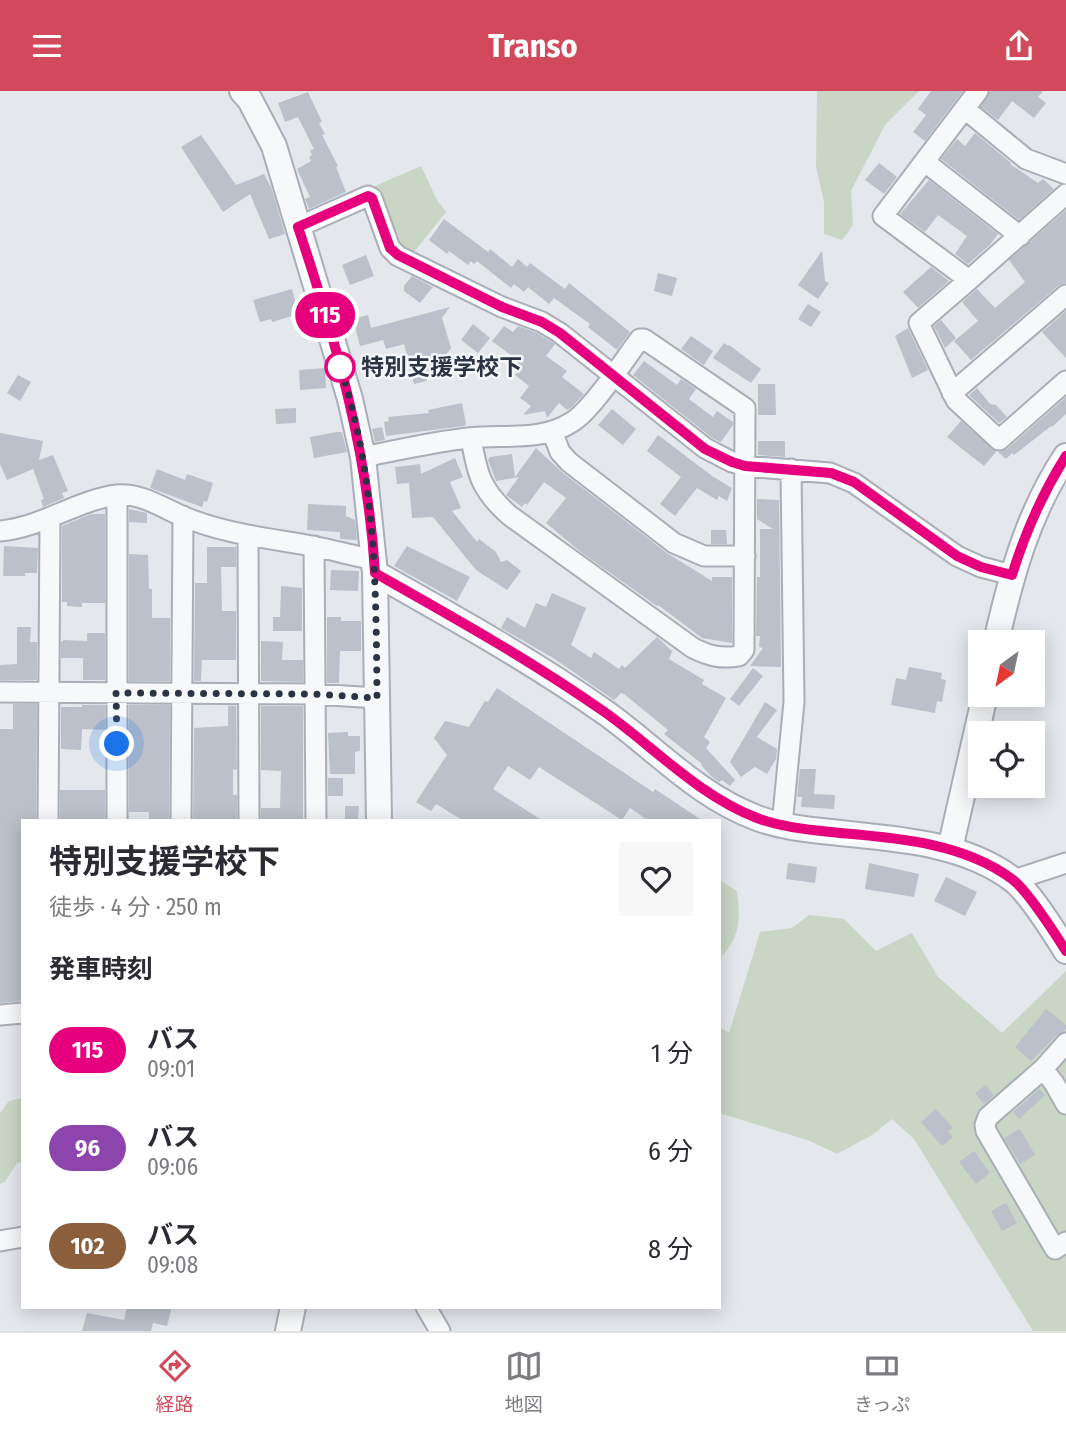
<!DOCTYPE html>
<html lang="ja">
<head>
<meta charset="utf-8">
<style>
  :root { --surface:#fff; --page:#f7f7f7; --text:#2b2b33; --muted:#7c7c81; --line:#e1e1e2; --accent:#d1495b }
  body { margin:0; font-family:"Fira Sans Condensed","Noto Sans JP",sans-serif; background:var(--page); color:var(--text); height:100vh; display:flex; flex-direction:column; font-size:26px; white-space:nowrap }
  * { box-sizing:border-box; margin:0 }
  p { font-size:23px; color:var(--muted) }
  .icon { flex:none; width:38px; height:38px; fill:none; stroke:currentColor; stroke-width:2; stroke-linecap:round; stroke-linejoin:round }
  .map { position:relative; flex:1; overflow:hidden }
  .sheet { position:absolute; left:21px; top:728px; width:700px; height:490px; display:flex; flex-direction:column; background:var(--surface); border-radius:0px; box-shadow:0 4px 18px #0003 }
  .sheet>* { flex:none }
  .badge { padding:0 14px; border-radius:23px; font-size:24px; line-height:46px }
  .needle { width:46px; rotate:213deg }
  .buttons { position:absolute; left:968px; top:539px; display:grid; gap:14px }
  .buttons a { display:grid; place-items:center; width:77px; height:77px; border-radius:0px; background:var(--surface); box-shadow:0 4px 18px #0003; font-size:35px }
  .you { position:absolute; width:35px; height:35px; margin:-18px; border:5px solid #fff; border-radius:50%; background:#1a73e8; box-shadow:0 0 0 10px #1a73e833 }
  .map>.badge { position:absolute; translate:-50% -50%; box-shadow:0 0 0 4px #fff }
  h2 { padding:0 28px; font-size:26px; line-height:63px }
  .round { display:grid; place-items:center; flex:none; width:74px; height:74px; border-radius:0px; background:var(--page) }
  .overview { display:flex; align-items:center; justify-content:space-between; height:119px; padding:0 28px }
  h1 { font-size:33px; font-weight:700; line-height:52px }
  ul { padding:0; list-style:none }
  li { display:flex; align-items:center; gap:21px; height:98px; padding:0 28px }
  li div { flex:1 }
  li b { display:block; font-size:26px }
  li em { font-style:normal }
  li .badge { min-width:77px; font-weight:700; text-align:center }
  header { display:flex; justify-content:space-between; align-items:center; height:91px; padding:0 28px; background:var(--accent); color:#fff; font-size:32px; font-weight:700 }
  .tab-bar { display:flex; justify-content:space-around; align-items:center; height:98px; border-top:2px solid var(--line); background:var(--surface); font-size:19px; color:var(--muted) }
  .tab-bar a { display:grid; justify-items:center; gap:4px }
  .tab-bar .active { color:var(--accent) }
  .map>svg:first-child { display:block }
</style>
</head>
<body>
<header><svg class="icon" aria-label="menu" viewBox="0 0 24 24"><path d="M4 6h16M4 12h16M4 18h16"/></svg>Transo<svg class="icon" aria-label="share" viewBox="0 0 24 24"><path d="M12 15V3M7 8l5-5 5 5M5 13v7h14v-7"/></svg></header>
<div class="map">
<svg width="1066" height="1240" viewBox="0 0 1066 1240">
  <rect width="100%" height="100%" fill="#e4e7ec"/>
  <path fill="#c9d6c5" d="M817 0H919L885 34 851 100 853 134 842 149 824 143V111L816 76Z
    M421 75 437 109 446 121 414 161 399 154 375 95Z
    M719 789 737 800C741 829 740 847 719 868Z
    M809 824 844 828 876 860 912 842 938 886 1002 942 1066 880V1240H1033L914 1048 892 1028 872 1044 837 1063 810 1050 719 1022V936L729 942 760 841 792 837Z
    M23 1007V1071L17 1072 5 1091 0 1093V1022L9 1010Z"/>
  <path fill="#bbc0ca" d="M931 0H963L925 50 913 41 926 24 918 18Z
    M990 0H1043L1038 6 1046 12 1034 27 1012 10 998 29 981 16Z
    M308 1 322 31 319 32 325 43 322 44 338 75 336 76 346 101 309 118 305 108 310 106 297 78 311 70 309 66 312 64 310 59 314 58 298 26 285 31 278 12Z
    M975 42 1011 72 1010 73 1038 92 1043 88 1054 98 1019 129 941 68 957 48 965 55Z
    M201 44 236 94 264 83 272 98 285 143 269 148 250 103 223 121 181 56Z
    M879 72 897 86 884 103 865 89Z
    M929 89 998 143 990 154 968 173 955 163 967 145 938 124 925 141 900 123Z
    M1066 119V192L1058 195 971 269 954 250 978 230 962 211 977 198 995 217 1025 191 1009 169Z
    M444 128 488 161 490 158 512 176 518 168 527 176 530 172 565 198 569 192 630 241 617 259 588 236 590 233 554 207 549 213 528 196 524 201 514 193 511 197 477 170 474 173 471 170 468 174 449 160 447 163 429 149Z
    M822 160 825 190 829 192 818 208 798 194Z
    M366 164 374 185 350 194 342 174Z
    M931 176 949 190 918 217 903 201Z
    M658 182 677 187 672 205 654 200Z
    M412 185 433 196 420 212 404 200V195Z
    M292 198 299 223 272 231 271 228 260 231 253 209Z
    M808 213 821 221 811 236 798 228Z
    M450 216 442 227 451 257 426 290 414 293 404 253 386 258 383 249 360 255 353 228 368 224 371 237Z
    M1066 220V267L1042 241Z
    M941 229 956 247 945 257 934 235Z
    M473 233 490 247 478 262 461 249Z
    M504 235 513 241 518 235 537 242 555 253 546 265 567 280 562 286 584 303 572 316 567 319 559 312 547 327 545 320 523 324 531 315 520 307 529 295 515 284 518 280 509 269 512 265 492 250Z
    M908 237 928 279 912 287 895 245Z
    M691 245 713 260 704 274 681 258Z
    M724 252 728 255 729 254 761 278 751 292 713 267Z
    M644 270 677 294 681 288 696 298 689 308 713 326 717 320 733 331V334L721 351 712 347 633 284Z
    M325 277 326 297 300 299 299 279Z
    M18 284 31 291 20 310 7 302Z
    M758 293H775L776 324H758Z
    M977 297 990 313 996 314 1007 326 999 332 969 304Z
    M1066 306V323L1052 336 1051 335 1014 364 1012 362 1006 368 998 361 1007 358Z
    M462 312 466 333 464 335 386 345 384 331 389 330 388 326 429 322 428 319Z
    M296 317V332L276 333 275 318Z
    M612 318 636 338 623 354 598 334Z
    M961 330 996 361 984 375 947 346Z
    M382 336 385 349 375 351 372 338Z
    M337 341H342L347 361 314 367 310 346Z
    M0 342 43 350 39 369 53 364 68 400 62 402 64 407 43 416 41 409 44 408 33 378 7 389 0 373Z
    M658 344 712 385 732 397 727 410 719 405 717 409 697 397 675 425 660 413 681 386 647 360Z
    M758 350H785V366L758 364Z
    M536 357 562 381 667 462 712 490V486H732V552L702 547 658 514 657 515 582 462 546 432 566 407 544 391 527 414 525 412 522 416 506 404 519 386 496 390 488 369 490 366 512 363 515 386Z
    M455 367 463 386 450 391 461 417 452 420 477 451 479 448 496 461 501 471 507 469 521 480 507 499 476 479 433 426 412 427 409 392 397 393 395 376 420 373 421 383Z
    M157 378 185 389 187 383 213 392 207 411 204 410 202 416 150 397Z
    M757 408 779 409 781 576 750 575 763 557 759 556 760 545H756L757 486H760V438H773L757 428Z
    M308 413 346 415V425L355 429 357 449 340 448V441L307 439Z
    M129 418 147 422V432L129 431Z
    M91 423H105V512H82V516L67 515V511H62V435Z
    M711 439H726L727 453H711Z
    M4 455 38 457 37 482H25V485H3Z
    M407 455 470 486 457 510 394 475Z
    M207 456H236V476H221L222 520H236V569H202L201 590H194L195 492H207Z
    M129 463 148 464 149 498H152V527H170V590H129Z
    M331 479 359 480 358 500 330 499Z
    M281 495 302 497V540H273V526H280Z
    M552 502 586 517 571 554 591 567 594 561 619 578 622 574 625 577 657 546 672 560 669 568 704 589 702 593 726 607 704 646 710 651 706 657 735 689 730 695 722 689 719 691 711 685 701 674 702 673 664 643 668 639 624 603 621 602 614 609 553 567 501 537 507 526 525 537 536 512 546 516Z
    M327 526H341V530H361V560H340L339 592H327Z
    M17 536H31L30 551H37V589H0V574L17 573Z
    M87 542H105V589H83V567H61V551L64 549 87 550Z
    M261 550 283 551 282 569H303V591L261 590Z
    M909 576 942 582 941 588 946 589 942 611 937 610 935 622 891 614 896 587 906 589Z
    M753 577 763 585 739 615 730 608Z
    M497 597 653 701 655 698 703 730H649L630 717 622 729 539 676 530 689 508 675 493 698 543 730H464L436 713 431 720 416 711 447 664 434 647 445 630 469 636 485 610 488 611Z
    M765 611 777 619 757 646 777 658 776 668 767 683 755 676 741 686 730 671Z
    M13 613H37L36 730H23V910L0 912V638H13Z
    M82 614H105V639L82 638 81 659 61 658V616H82Z
    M129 614H170L169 730H149V721H129Z
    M228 615H236L237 679 233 678V704H237V730H193L194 637 228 635Z
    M261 615H303V730H261V717H280L281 680 261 679Z
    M348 641V645H360V660L355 661V683H330L328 642Z
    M800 678H816L814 703 835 704 834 718 801 716 802 706H797Z
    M328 687H343V705H328Z
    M60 699H105V730H60Z
    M345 715H359L358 730H345Z
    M788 772 817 776 815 792 786 788Z
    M869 772 919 783 914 806 865 798Z
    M946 786 977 801 965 825 934 810Z
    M1046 918 1066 934V938L1057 944 1031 970 1015 956Z
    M986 994 994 1005 984 1013 975 1002Z
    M1039 998 1045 1004 1019 1028 1013 1021Z
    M936 1018 953 1037 948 1040 953 1046 942 1055 921 1031Z
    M1020 1038 1035 1064 1020 1073 1004 1047Z
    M974 1060 990 1082 976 1093 959 1071Z
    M1006 1112 1017 1132 1002 1140 991 1120Z
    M127 1216H172L167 1235 153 1232 151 1240H82L87 1222 124 1229Z"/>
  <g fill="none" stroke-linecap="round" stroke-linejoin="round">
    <defs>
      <path id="minor" d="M978 0 883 125 969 189 919 232 956 309 999 349 1066 290
        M965 18 1026 68 1066 83
        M925 71 1020 145
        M298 136 368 105 372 107 390 157 398 165 502 216 542 231 560 242 705 357 732 371 745 375 830 382 854 392 957 465 981 476 1012 484
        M969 189 1066 103
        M952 302 1066 204
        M552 340 560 361 569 371 674 452 704 465H745
        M363 366C398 359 433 351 468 347 504 343 541 351 572 331 592 319 624 269 640 248H644L745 317 744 559 739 565C721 568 709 565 693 557L509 424C481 399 477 383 471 347
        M0 440C43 436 77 409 117 404 141 402 161 416 182 425 224 443 268 447 312 455 333 459 354 465 375 469
        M248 445 249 730
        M314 455 316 730
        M0 601 314 603 377 607
        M48 730 50 428
        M117 730V404
        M181 730 183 425
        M782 734 794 611 791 378
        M1014 789 1066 772
        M0 924 23 922
        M1066 952 1043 978 988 1026 985 1034 986 1040 1055 1158 1066 1151
        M1043 978 1054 992 1066 1013
        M0 1150 23 1146
        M426 1216 440 1240"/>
      <path id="tertiary" d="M242 0 250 9 274 55 350 308 363 366 375 482 379 730
        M375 482C453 526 532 570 606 622 656 658 698 705 757 727 784 737 812 739 840 742 898 748 964 752 1012 788 1029 800 1054 841 1066 860
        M996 551C1011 485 1028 422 1066 365
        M950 758 985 604
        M288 1240 293 1216"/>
    </defs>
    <use href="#minor" stroke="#a9aeb7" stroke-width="23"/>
    <use href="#tertiary" stroke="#a9aeb7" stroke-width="28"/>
    <use href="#minor" stroke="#f7f8fa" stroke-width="19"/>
    <use href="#tertiary" stroke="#f7f8fa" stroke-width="24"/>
  </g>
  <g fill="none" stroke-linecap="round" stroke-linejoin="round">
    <defs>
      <path id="line" d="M1066 365C1042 403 1025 442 1012 484L981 476 957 465 854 391 831 382 745 375 732 371 705 358 560 242 542 231 502 216 398 164 390 157 372 107 368 105 298 136C336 250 368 361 375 482 453 526 532 570 606 622 656 658 698 704 757 727 784 737 812 739 840 742 898 747 964 752 1012 788 1028 800 1054 841 1066 860"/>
    </defs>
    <use href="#line" stroke="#fff" stroke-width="16"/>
    <use href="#line" stroke="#e6007e" stroke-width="10"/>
    <path stroke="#2b3445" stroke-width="7" stroke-dasharray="0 12.6" d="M117 653 116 602 314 603 377 607C376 496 376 382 340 276"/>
  </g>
  <circle fill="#fff" stroke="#e6007e" stroke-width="3.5" cx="340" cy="276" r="14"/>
  <g text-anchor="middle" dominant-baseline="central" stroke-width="5" stroke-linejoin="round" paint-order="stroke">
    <g font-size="23" font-weight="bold" fill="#2b3445" stroke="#f4f6f9" text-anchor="start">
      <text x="361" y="276">特別支援学校下</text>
    </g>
  </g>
</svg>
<div class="buttons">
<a><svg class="needle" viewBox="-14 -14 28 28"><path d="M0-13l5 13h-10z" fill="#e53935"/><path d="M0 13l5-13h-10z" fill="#7c7c81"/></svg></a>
<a><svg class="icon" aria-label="locate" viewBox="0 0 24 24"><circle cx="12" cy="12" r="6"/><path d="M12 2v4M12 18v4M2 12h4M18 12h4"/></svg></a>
</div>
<div class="you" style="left:117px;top:653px"></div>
<b class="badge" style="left:325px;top:224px;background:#e6007e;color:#fff">115</b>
<section class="sheet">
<div class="overview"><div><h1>特別支援学校下</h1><p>徒歩 · 4 分 · 250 m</p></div><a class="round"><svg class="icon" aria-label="heart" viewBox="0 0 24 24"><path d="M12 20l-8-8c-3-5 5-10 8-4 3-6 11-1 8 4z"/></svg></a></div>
<h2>発車時刻</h2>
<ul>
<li><span class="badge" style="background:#e6007e;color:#fff">115</span><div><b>バス</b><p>09:01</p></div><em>1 分</em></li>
<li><span class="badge" style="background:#8e44ad;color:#fff">96</span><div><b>バス</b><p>09:06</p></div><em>6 分</em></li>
<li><span class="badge" style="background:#8b5e3c;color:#fff">102</span><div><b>バス</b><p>09:08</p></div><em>8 分</em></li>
</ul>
</section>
</div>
<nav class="tab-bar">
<a class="active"><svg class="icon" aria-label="directions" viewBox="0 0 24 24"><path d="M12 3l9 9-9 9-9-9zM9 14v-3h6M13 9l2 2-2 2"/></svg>経路</a>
<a><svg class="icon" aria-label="map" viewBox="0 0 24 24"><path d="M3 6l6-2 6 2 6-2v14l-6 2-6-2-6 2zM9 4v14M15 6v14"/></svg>地図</a>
<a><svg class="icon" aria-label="tickets" viewBox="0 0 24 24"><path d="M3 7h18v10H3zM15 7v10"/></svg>きっぷ</a>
</nav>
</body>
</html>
